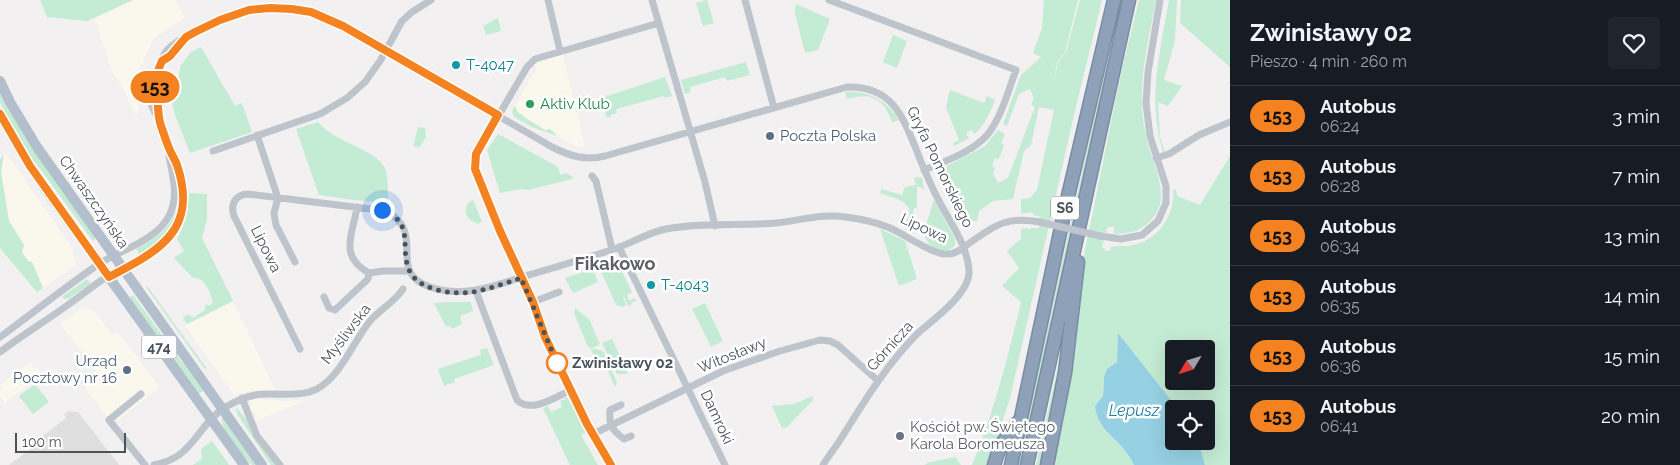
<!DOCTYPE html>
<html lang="pl">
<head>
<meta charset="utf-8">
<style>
  :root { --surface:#171b24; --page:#20242c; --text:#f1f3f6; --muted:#9ea1a6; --line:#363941 }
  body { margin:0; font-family:Raleway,sans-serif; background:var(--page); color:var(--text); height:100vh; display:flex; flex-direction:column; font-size:19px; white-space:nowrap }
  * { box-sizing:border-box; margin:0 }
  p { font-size:16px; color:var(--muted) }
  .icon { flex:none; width:28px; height:28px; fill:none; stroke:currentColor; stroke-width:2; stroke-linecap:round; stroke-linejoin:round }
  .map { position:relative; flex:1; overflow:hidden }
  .panel { display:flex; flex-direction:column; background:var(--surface); width:450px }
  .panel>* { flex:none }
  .badge { padding:0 10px; border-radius:16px; font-size:18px; line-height:32px }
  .needle { width:32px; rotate:232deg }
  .tools { position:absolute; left:1165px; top:340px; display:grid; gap:10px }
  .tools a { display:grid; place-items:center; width:50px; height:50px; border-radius:5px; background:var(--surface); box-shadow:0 5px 20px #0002; font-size:25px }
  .scale { position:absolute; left:15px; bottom:12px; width:111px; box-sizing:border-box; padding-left:5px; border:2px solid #4a535c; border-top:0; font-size:14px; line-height:18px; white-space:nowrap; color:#4a535c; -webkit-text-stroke:4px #fff; paint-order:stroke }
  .you { position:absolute; width:25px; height:25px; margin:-12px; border:4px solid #fff; border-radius:50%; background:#1a73e8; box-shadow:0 0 0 8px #1a73e833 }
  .map>.badge { position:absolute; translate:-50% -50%; box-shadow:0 0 0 2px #fff }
  .round { display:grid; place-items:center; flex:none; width:52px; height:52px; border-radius:5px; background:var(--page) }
  .summary { display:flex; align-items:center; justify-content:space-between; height:85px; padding:0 20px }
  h1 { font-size:24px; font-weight:700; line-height:38px }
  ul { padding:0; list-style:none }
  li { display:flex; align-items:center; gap:15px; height:60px; padding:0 20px; border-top:1px solid var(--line) }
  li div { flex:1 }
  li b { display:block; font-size:19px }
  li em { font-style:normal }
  li .badge { min-width:55px; font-weight:700; text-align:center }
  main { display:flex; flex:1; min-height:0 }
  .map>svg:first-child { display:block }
</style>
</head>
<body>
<main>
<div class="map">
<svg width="1230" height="465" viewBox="0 0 1230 465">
  <rect width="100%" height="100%" fill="#f2f0f0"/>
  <path fill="#faf7ec" d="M133 0H175L185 18 154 38 137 74 139 113 135 115 122 86 113 74 95 20 98 17Z
    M563 55 585 147 575 146 554 134 532 127 514 117 512 111 533 74 538 70 534 65 546 58Z
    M4 154 12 161 69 243 77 264 43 288 32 262 28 261 6 232 0 164 1 157Z
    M233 301 276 391 257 390 234 395 185 326Z
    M83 307 96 313 112 335 118 332 160 387 118 420 112 413 107 417 85 388 100 375 60 324Z
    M30 362 34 369 37 367 41 373 39 377 5 403 0 396V389L2 388 0 385Z
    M257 399 284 401 307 399 258 421 250 408 252 403 250 401Z"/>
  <path fill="#e0dfe0" d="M69 411 78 412 119 465H9L44 439 43 436 66 418 64 414Z"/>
  <path fill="#c4ebd4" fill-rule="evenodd" d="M40 0H133L87 21 47 17Z
    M707 0 714 23 703 26 696 3Z
    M1044 0H1078L1065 52 1057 63 1054 81 1058 63 1066 52 1080 0H1102L1074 115 1010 398 988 465H972C994 412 1008 357 1021 302L1002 286 1019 268 1007 251 1021 239V229L1027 228 1028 230 1031 228H1039L1041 217 1034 215 1032 212 1021 214V199L1030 198 1037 190 1054 110 1039 107 1031 145 1024 151 1013 199 993 201 979 211 977 221H963L941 169 985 146 998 130 1005 134 1001 143 1004 145 999 159 995 158 992 166 995 168 993 174 998 183 1008 178 1035 107 1031 105 1034 98 1030 89 1019 94 1007 126 1003 124 1021 75 1041 57 1033 53 1042 28Z
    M1120 0H1123L1021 465H1017Z
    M1139 0H1156C1150 33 1141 68 1142 102 1142 115 1144 128 1147 140 1153 166 1174 199 1149 222 1139 232 1127 234 1114 234V226L1107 228 1102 247 1106 251H1110L1111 247C1118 245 1126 247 1134 245 1159 239 1175 215 1173 190L1176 189 1177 196 1200 205 1230 156V465H1205L1198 441H1206V409L1177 408 1119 334 1117 362C1104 371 1102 381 1103 396L1095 406C1096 427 1111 434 1123 448 1127 453 1130 459 1134 465H1052L1082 265 1121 73ZM1174 349H1206V381H1174Z
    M1169 0H1177L1175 41 1164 80 1182 86 1168 106 1158 102 1160 137 1165 152H1163C1147 99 1160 53 1169 0Z
    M1181 0H1230V67L1180 23Z
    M796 4 830 19 818 50 805 53 795 13Z
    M498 18 501 31 486 35 483 26Z
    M893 35 907 41 897 68 883 62Z
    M201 47 235 106 242 103 252 132 190 153 175 115 172 102 181 65 190 53Z
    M746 62 750 75 727 81 725 77 690 87 691 92 685 94 681 80Z
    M665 77 672 96 665 98 664 96 616 109 617 113 611 115V117H606L604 97Z
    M0 90 96 238 93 241 19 140 0 102Z
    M950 90 984 103 987 96 995 100C990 113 985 124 975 134L971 130 966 134 969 138 954 146 953 143 959 140 946 107Z
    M845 92C868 90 887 101 899 120L892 122C883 98 871 92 847 99Z
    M515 106 518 113 523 115 524 117 545 130 550 129 558 136 532 127 514 117 512 111Z
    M318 122C334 142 372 148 384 166 388 172 388 193 388 201L384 203 346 199 319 195 296 129Z
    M418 127 425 128 426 137 419 148 413 146Z
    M498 134 558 167 560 175 566 173 573 177 572 179 528 190 521 189 500 193 487 150Z
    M4 154 1 172 9 221 24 245 22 252 28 261 32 262 43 288 37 292 0 248V160Z
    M919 177 922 178 924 189 917 186V208H914L913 212 914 213 910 222V231L903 226C905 223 908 219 909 216 914 201 889 197 880 193L881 189 902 195 905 187 916 185 914 178Z
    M189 193 207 194V219L202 238 233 301 187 324 183 318 188 314 193 318 205 310V306L207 304 209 306 213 302 209 290 202 280 192 277 174 258 184 251 177 239C186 223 188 212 189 193Z
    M473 200 482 222 478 224 469 219 466 214C465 207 467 202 473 200Z
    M934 200 955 239V246L947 251C911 244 929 224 933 201Z
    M176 211C178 230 155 246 140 255L136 249C153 240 168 231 176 211Z
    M880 229 905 241 917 279 899 286Z
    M619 265 632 292 627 295 629 301 635 298 636 301 631 302 632 304 628 306 624 296 623 297 626 305 623 307 616 305 601 271Z
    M593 269 598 282 573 293 565 278Z
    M87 279 91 283 70 298 63 299V296Z
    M146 287H148L207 369 204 368Z
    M133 295 178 357 205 390 198 394 129 298Z
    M451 302H469L471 303 473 311 460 316 462 324 452 329 450 326 446 327 434 303Z
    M705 303 723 341 711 347 692 309Z
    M575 308 589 319 600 344 591 349 587 345 574 313Z
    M1065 337 1042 465H1036L1064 338Z
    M612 339 628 374H617L602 343Z
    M487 348 494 365 454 379 455 382 444 386 438 369 481 355 480 350Z
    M595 349 603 351 617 382 615 387 607 369 593 354 591 350Z
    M35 384 49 402 33 414 19 396Z
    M813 396V400L787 427 782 428 772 406 794 404Z
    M565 397 571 399 586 432 581 435 598 465H570L543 408 548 406 551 412 562 407 560 401 565 399Z
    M236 407 247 420 276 465H271L237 414Z
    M222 417 257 465H252C241 452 221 435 222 417Z
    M212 441 229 465H193L202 459 201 449Z
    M955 457 961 465H925L927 463Z"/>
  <path fill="#96d0e3" d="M1118 333 1178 409H1174V441H1198L1205 465H1134C1131 459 1127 453 1123 448 1111 434 1097 427 1095 406L1103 396 1104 377 1107 369 1117 362Z"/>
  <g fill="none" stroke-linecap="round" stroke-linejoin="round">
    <defs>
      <path id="motorway" d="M994 465 1000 446 1018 422
        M1011 465 1065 209 1114 0
        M1027 465 1129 0
        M1047 465 1065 373 1078 262"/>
    </defs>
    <use href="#motorway" stroke="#798da5" stroke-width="15"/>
    <path stroke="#bec4cb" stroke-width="7" d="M548 0 560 51
      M652 0 705 182 715 226
      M745 0 774 108
      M829 0 1016 70C1008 91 1002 116 988 134 973 152 945 161 924 170
      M162 61 170 56 185 39
      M153 82 157 90V116
      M257 135 278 198 274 213 276 225 295 262
      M213 151 320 114 347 98 365 82 380 61 402 21 412 12 431 0
      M1156 158 1169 154 1199 135 1230 122
      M592 176 596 181 612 249
      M357 207C353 234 338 256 369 273
      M1100 236 1121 239 1142 235 1158 221 1166 203V186L1150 136 1146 103 1148 72 1160 0
      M619 247 725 465
      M476 291 517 400C531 414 556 397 571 390
      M324 297 329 308 335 310 368 279 369 273 383 271H410
      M533 302 559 292
      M0 337C33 313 65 287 99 264 122 249 157 241 170 214 179 194 172 175 169 155
      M300 349 234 216C230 204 235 195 248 194L387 211C393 215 399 220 403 227 414 249 394 274 430 287 462 298 492 287 522 277 538 272 554 268 569 263 586 258 603 253 620 247 635 241 650 232 666 229 701 222 739 226 775 223 799 221 822 213 846 217 861 219 876 222 890 228 904 234 935 256 948 254 957 254 964 247 971 242 996 224 1009 216 1040 222
      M0 352C21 336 44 322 65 307 78 298 90 288 102 280 126 266 159 256 174 232 195 195 171 156 159 120 157 115 152 109 151 103 149 91 154 78 159 67 161 62 162 57 165 53 172 41 209 24 223 19 266 2 302 5 343 26L552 147C570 156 585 161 605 156L847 87C891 86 902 114 916 149 923 167 930 184 939 201 951 224 967 245 969 270 971 293 934 319 918 333 887 364 865 400 842 437 836 447 829 455 823 465
      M141 394 109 420 145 465
      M242 398 257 436 280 465
      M621 405 610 410C609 426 611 429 624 439L631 436
      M593 434 723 371 737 366 780 351 820 340 830 341 838 345 877 380
      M154 465C163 463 172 460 179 455 197 442 205 420 224 408 234 402 244 397 255 395 273 392 291 397 309 392 338 385 353 341 370 321 380 309 395 302 403 289
      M611 465 587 424 545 337 533 302 500 231 477 175 474 165 476 154 527 67 535 59 659 23"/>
    <path stroke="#b3bfcc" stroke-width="10" d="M0 81 10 102 37 147 262 465
      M0 114 15 141 44 187 244 465"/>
    <use href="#motorway" stroke="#8ea1b9" stroke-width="12"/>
    <path stroke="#bec4cb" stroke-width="7" d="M1040 222 1100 236"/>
  </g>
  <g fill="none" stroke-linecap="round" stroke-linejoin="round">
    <defs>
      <path id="line" d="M0 114 30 166 109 277C159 251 199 230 177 165 175 159 171 154 169 148 166 141 164 134 161 126 156 112 160 96 153 82L162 61 170 56 186 37 195 32 220 20 249 10 270 8 292 9 311 12 343 26 498 115 476 154 475 169 500 231 533 302 545 337 587 424 611 465"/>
    </defs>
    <use href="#line" stroke="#fff" stroke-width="11"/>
    <use href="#line" stroke="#f58220" stroke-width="8"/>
    <path stroke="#4a535c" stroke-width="5" stroke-dasharray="0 9" d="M382 210C417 223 398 248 410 272 420 291 455 295 473 292 489 289 506 283 521 278L557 363"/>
  </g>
  <g fill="#0f9aa8" stroke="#fff" stroke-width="2">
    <circle cx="456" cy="65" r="5"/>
    <circle cx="651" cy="285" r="5"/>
  </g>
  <circle fill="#2e9e5b" stroke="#fff" stroke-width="2" cx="530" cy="104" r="5"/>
  <g fill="#5c6f8a" stroke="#fff" stroke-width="2">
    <circle cx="770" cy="136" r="5"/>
    <circle cx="127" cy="370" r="5"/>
  </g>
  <circle fill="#fff" stroke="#f58220" stroke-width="2.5" cx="557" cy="363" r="10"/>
  <circle fill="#6b7280" stroke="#fff" stroke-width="2" cx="900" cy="436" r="5"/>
  <g text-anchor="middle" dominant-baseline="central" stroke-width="5" stroke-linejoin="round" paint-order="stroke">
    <g fill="#fff" stroke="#80878d" stroke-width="1">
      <rect x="1051" y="196.5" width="28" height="23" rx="4"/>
      <rect x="141.5" y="335.5" width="35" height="23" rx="4"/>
    </g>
    <g font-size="14" font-weight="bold" fill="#4a535c">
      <text x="1065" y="208">S6</text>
      <text x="159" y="347">474</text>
    </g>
    <g font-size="15" fill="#0d838f" stroke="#fff" text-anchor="start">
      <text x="466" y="65">T-4047</text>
      <text x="661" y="285">T-4043</text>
    </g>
    <g font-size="15" fill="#27864d" stroke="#fff" text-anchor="start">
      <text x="540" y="104">Aktiv Klub</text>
    </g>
    <g font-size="15" fill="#4e5e75" stroke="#fff" text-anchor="start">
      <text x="780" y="136">Poczta Polska</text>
      <text x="117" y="361" text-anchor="end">Urząd<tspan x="117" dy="17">Pocztowy nr 16</tspan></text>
    </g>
    <g font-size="15" fill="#4a535c" stroke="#fff">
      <text transform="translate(940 167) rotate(64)">Gryfa Pomorskiego</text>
      <text transform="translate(94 202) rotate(55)">Chwaszczyńska</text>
      <text transform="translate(924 228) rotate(25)">Lipowa</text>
      <text transform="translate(266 249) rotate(64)">Lipowa</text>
      <text transform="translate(346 334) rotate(-53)">Myśliwska</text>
      <text transform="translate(890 346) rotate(-48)">Górnicza</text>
      <text transform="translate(732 355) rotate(-22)">Witosławy</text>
      <text transform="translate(717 417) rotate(65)">Damroki</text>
    </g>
    <g font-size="15" font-weight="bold" fill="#4a535c" stroke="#fff" text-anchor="start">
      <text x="572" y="363">Zwinisławy 02</text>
    </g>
    <g font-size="15" fill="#5b616d" stroke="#fff" text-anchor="start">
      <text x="910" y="427">Kościół pw. Świętego<tspan x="910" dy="17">Karola Boromeusza</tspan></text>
    </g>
    <g font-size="16" font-style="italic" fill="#1d7d9c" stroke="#fff">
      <text x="1134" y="410">Lepusz</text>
    </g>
    <g font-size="18" font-weight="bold" fill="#5d6064" stroke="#fff">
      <text x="615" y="263">Fikakowo</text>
    </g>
  </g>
</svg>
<div class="tools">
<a><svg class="needle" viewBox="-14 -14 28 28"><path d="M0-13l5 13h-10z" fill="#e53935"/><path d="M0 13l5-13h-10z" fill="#9ea1a6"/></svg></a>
<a><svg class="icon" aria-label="locate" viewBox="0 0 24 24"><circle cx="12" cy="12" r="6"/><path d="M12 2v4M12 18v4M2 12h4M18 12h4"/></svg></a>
</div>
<div class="scale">100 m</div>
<div class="you" style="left:382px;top:210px"></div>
<b class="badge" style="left:155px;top:87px;background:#f58220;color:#111">153</b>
</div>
<section class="panel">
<div class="summary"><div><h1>Zwinisławy 02</h1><p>Pieszo · 4 min · 260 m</p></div><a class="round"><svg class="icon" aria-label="heart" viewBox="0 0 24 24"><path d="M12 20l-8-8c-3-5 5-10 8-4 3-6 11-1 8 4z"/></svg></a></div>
<ul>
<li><span class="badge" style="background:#f58220;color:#111">153</span><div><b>Autobus</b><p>06:24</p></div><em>3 min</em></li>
<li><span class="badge" style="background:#f58220;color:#111">153</span><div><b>Autobus</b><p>06:28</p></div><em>7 min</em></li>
<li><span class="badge" style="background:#f58220;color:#111">153</span><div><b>Autobus</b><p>06:34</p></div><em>13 min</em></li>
<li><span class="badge" style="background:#f58220;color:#111">153</span><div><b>Autobus</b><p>06:35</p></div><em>14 min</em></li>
<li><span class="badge" style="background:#f58220;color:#111">153</span><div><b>Autobus</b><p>06:36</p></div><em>15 min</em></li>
<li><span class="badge" style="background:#f58220;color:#111">153</span><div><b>Autobus</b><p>06:41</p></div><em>20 min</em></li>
</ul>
</section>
</main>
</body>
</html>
